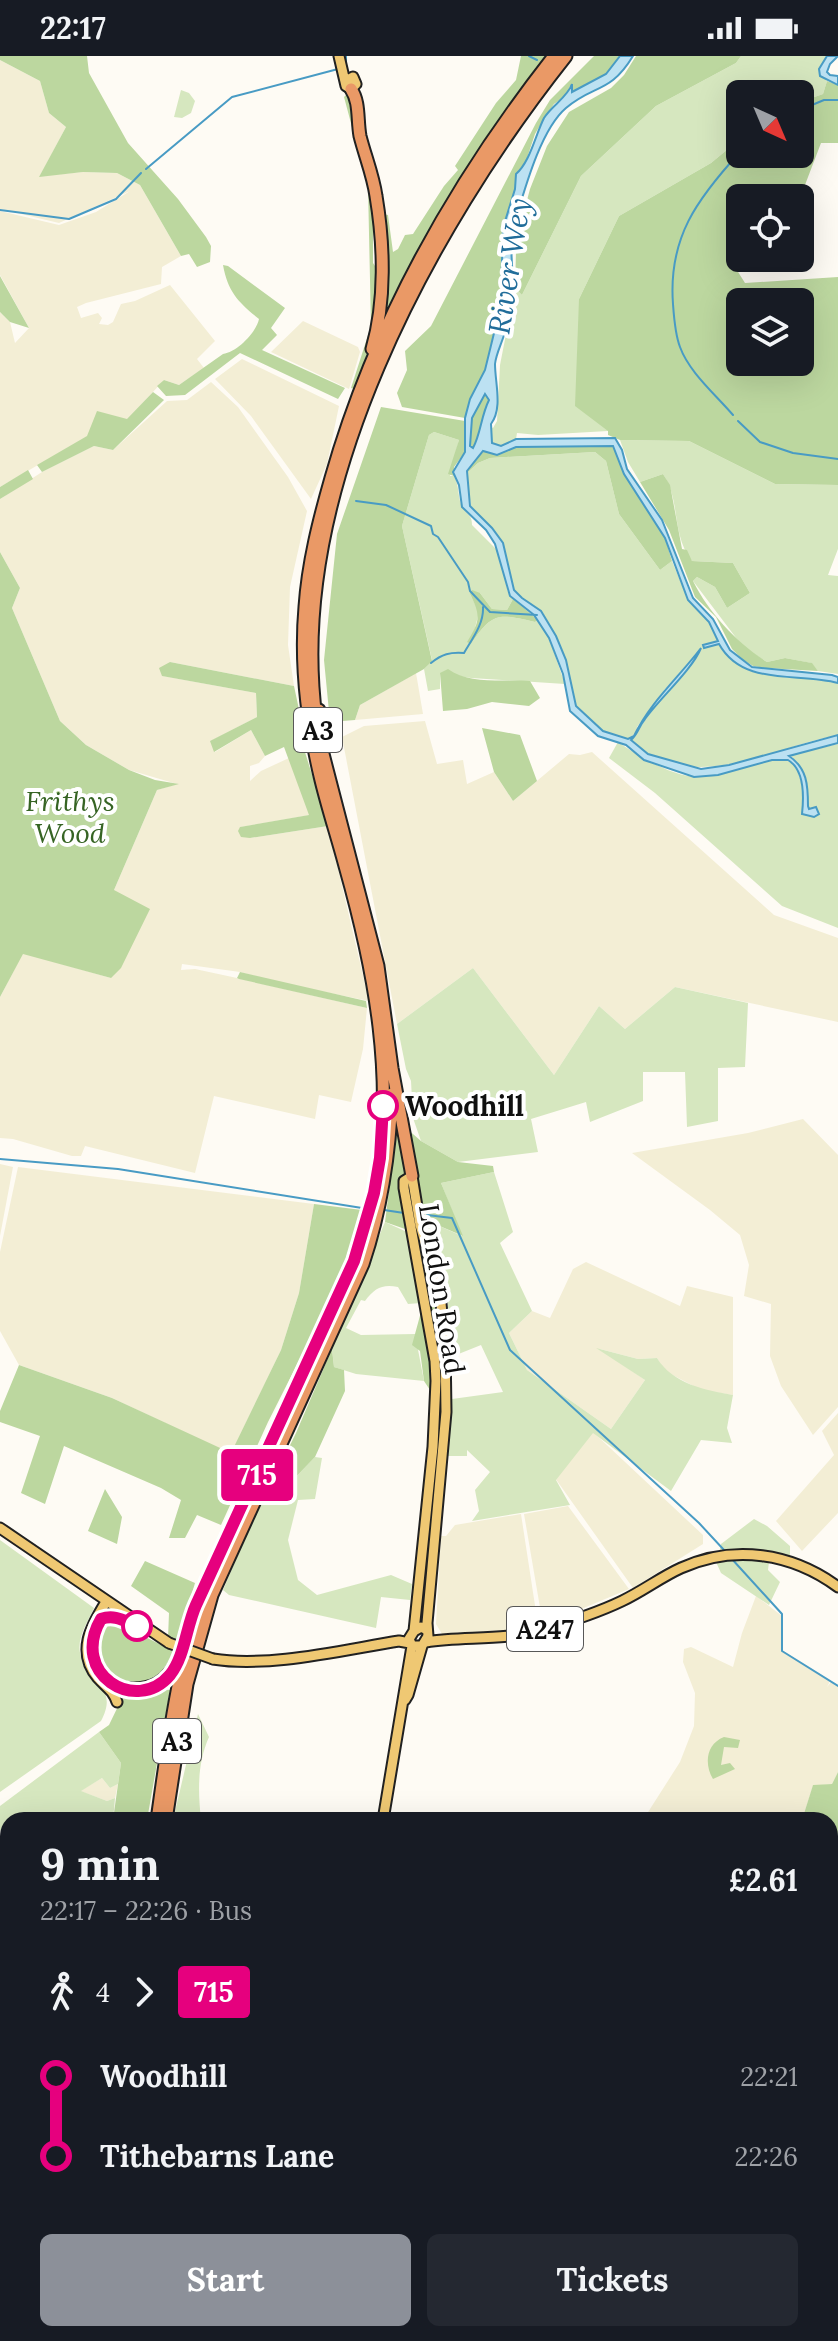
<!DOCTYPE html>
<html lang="en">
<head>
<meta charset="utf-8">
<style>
  :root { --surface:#171b24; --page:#242831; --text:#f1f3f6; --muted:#9ea1a6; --accent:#8c9099 }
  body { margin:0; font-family:Lora,serif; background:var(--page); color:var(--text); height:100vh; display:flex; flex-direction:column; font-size:30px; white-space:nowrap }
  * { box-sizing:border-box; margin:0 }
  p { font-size:26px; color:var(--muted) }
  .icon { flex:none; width:44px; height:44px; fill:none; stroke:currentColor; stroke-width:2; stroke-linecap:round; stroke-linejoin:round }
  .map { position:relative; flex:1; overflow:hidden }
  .sheet { position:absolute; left:0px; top:1756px; width:838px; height:530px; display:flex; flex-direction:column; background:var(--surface); border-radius:24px 24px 0 0; box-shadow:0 8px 32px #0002 }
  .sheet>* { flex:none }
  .badge { padding:0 16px; border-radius:6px; font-size:28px; line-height:52px }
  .needle { width:52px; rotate:136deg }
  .fabs { position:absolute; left:726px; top:24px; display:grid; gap:16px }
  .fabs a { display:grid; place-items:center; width:88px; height:88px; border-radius:12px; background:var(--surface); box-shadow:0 8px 32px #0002; font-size:40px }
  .map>.badge { position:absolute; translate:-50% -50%; box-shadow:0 0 0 4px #fff }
  .legs { display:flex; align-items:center; gap:12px; height:88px; padding:0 40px; font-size:26px }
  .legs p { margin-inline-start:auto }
  .head { display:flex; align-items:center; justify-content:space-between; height:136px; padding:0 40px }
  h1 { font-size:44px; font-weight:800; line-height:60px }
  .action { display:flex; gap:16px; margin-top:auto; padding:16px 40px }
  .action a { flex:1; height:92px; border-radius:12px; background:var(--accent); color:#fff; font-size:32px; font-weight:800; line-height:92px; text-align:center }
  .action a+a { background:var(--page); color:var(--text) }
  ul { padding:0 40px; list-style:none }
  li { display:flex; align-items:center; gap:28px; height:80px; font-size:30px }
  li i { display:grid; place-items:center; width:12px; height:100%; margin:0 10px; background:currentColor }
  li i::after { content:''; width:20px; height:20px; margin:-10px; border:6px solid; border-radius:50%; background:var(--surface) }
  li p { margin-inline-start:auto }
  li:first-child i { background:linear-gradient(#0000 50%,currentColor 0) }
  li:last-child i { background:linear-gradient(currentColor 50%,#0000 0) }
  .status { display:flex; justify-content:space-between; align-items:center; height:56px; padding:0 40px; background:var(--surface); direction:ltr }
  .status svg { height:22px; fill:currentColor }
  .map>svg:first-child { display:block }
</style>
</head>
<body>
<div class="status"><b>22:17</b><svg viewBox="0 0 49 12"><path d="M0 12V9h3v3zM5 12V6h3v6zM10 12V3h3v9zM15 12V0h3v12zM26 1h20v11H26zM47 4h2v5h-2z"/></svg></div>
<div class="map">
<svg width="838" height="2285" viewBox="0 0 838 2285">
  <rect width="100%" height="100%" fill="#fefbf4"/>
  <path fill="#f3eed5" d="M0 4 40 25 49 57 66 71 40 120 83 116 117 117 140 129 181 200 162 211 161 228 86 247 77 251 81 262 98 257 102 262 99 268 108 269 113 266 121 248 135 245 170 229 215 285 197 303 204 312 179 329 164 324 127 364 88 380 0 431V256L10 266 15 287 29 272 0 219V155L59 169 96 156 130 135 59 167 0 153Z
    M303 265 358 291 360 296 349 333 271 296Z
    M242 303 339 350 327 408 311 443 251 360 215 323Z
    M211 326 238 351 288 421 307 455 290 531 288 589 294 630 170 606 163 620 256 637 257 661 211 685 215 696 251 674 265 700 259 707 250 710V725L261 715 289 702 310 759 241 771 250 782 328 770 369 945 280 927 240 916 182 908 181 914 195 913 237 922 367 952 363 993 351 1046 319 1039 315 1063 214 1040 195 1117 85 1090 81 1100H72L13 1083 0 1082V941L23 897 111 922 114 834 157 734 177 728 129 714 86 689 60 665 12 552 20 532 0 496V443L42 416 94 390 113 394 167 345 187 344Z
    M416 617 423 658 355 664 360 649Z
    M425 665 437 708 463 704 467 728 494 716 513 745 569 698 580 699 592 696 774 859 838 882V966L675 931 625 973 599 950 554 1019 473 912 397 968 342 681 364 670Z
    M803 1063 838 1099V1351L813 1379 781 1330 770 1300 771 1248 744 1240 749 1209 740 1179 710 1154 632 1097 748 1077Z
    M0 1108 13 1111 0 1180Z
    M18 1111 314 1148 299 1237 281 1294 231 1398 112 1342 19 1309 0 1275V1196Z
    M586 1206 680 1250 687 1230 733 1241V1339L701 1334 665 1315 657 1302 638 1303 600 1293 645 1324 611 1373 527 1314 509 1277 532 1255 550 1262 573 1213Z
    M838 1357V1457L802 1495 776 1465 834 1399 822 1375Z
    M593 1376 703 1479V1488L633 1532 555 1422Z
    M568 1450 629 1533 543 1569 524 1458Z
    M521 1458 538 1569 496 1577 442 1578 436 1568 441 1480H446L455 1469Z
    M756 1540 782 1560 783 1595 830 1625 827 1631 831 1626 838 1631V1716L832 1728 813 1730 802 1764H643L680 1706 694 1670 695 1637 683 1606 684 1593 691 1591 733 1611 742 1577Z
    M102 1722 110 1732 118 1728 115 1742 107 1745 80 1735Z
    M0 1865 8 1870V1934L0 1949Z
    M629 2278H727L732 2285H624Z"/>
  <path fill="#d6e7bf" d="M741 0H827L819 14 827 25 823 38 800 46V38H740V83L711 107 619 160 579 243V287L608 375 538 379 517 377 516 383 501 390 493 389 490 379 491 371 493 372 497 365 500 309 515 232 522 239 581 120 656 50 736 7Z
    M181 34 189 37 195 45 191 57 182 62 174 61Z
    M434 376 459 384 450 420H454C460 430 457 443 463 452 468 460 472 459 472 469L498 495 508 536 513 543 507 554 492 553 480 537 470 538 479 556 471 588C493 555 499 558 535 566L538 564 549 582 565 628 471 622 440 617V633L428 635 424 613 432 604 402 470 429 379Z
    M620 384 689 385 775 428 838 429V493L828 519 838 520V618L818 615 811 607 785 602 767 606 743 591 693 525 697 521 715 531 727 552 750 537 733 507 692 505C671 479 681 444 663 418L640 426 628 406Z
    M595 396 606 405 619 458 660 514 672 505 688 544 709 566 718 585 704 589 719 587C746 632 795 616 838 627V679C776 690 712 731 650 699 643 695 637 688 631 683 641 674 647 658 657 646 669 631 683 617 696 602L697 597 665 633 637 671 636 677 628 683 603 675 576 650 566 604 556 580 543 557 522 542 514 534 503 487 492 472 471 450 466 418 478 407 490 402Z
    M618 686C638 700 673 721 698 721 726 722 773 692 796 709L803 733 802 758 814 760 816 751 809 753 808 750C807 728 807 714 790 699L838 688V872L782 850 655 737 609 702Z
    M473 912 554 1019 599 950 625 973 675 931 748 947 745 1011 718 1012V1065L687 1071 685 1016H643V1045L590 1066 586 1046 531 1063 538 1096 458 1106 421 1085 413 1062 411 1025 406 1013 397 968Z
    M494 1116 513 1176 500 1187 532 1255 509 1277 527 1314 611 1373 645 1324 596 1292 638 1303 657 1302C673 1328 705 1334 733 1339L727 1372 732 1387 701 1384 671 1435 593 1377 556 1424 570 1449 472 1465 479 1455 475 1434 490 1416 467 1394V1400H448L452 1343 503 1336 481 1289 451 1301 447 1234 430 1176 435 1168 462 1180 441 1127Z
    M385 1166 407 1176 421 1247 408 1248 398 1231C382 1228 375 1232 365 1245L361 1244 346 1272 361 1279 415 1278 424 1325 356 1318 334 1311 332 1292Z
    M315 1401 322 1402 315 1443 298 1444 288 1484 298 1524 317 1539 391 1519 412 1528 410 1544 381 1541 376 1572 229 1539 223 1534 262 1442 291 1426Z
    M432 1458 434 1460 425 1566 418 1565 428 1460Z
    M754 1463 767 1470 790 1490V1499L786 1501 719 1497 721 1488Z
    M0 1484 94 1552C88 1566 75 1584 81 1600 90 1629 119 1631 101 1665L0 1736Z
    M738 1504 769 1506 768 1514 780 1526 769 1549 721 1517 716 1506Z
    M198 1658 209 1681C197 1708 198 1735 201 1764H173Z
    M99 1676 121 1707 118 1728 110 1732 102 1722 81 1735 107 1745 115 1742 113 1764H8V1778L0 1774V1750Z
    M830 1777 838 1779V1816L830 1812Z
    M838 1929V1993L830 1984V1944Z
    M0 2059 8 2062V2183L0 2189Z
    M830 2082 838 2089 834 2095 838 2101V2151L830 2136Z
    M8 2199V2277L0 2285V2201Z
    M152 2278H402L411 2281 426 2278 431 2285H152Z
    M472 2278H561L569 2285H466Z
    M564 2278H629L624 2285H572Z"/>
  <path fill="#bcd79f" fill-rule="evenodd" d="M0 0H87L89 17 128 87 178 143 206 181 211 190 210 206 197 211 189 198 181 200 140 129 117 117 83 116 39 121 66 71 49 57 40 25 0 4Z
    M521 0H551L386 264 383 158 388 159 393 196 398 193 405 179 413 178 444 130 458 114 455 110 496 47 516 24Z
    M594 0H620L606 18 571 37 570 30 567 39 554 48 545 61 535 78 525 108 516 118 515 133 503 172 501 237 495 273 485 314 470 343 465 362 402 351 397 337 407 314 405 295 431 270 536 67 550 44Z
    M636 0H741L736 7 656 50 581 120 522 239 515 232 516 195 523 159 530 133 547 90 569 56 611 32 624 19Z
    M827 25 838 29V87H821L800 142H740V194L728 200 745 227 838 221V429L775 428 689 385 620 384 608 379V375L575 350 579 243 619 160 711 107 740 83V98H800V46L823 38ZM740 246H800V306H740Z
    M346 39 348 42 373 148V207L379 216 374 279 354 333 351 332 371 270 368 131 344 41Z
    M223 209 228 210 285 252 271 272 277 279 262 294 345 332 338 343 240 297 185 339 166 340 157 330 164 324 179 329 223 298C237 296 256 277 259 263 238 246 228 236 223 209Z
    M0 220 29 272 10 266 0 256Z
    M153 336 164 344 113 394 94 390 42 416 37 409 87 380 97 355 127 363Z
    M485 338 489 344 474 392 470 390 472 362Z
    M381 351 465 365V396L454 411V420L448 418 459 384 434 376 429 379 402 470 432 605 424 613 360 649 355 664 330 666 324 604 337 478Z
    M603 388 615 392 624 418 665 482 672 505 660 514 619 458 606 405 595 396 490 402 478 407 466 418 472 406 484 395C497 400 503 395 516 391Z
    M28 414 33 423 0 443V431Z
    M663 418 670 429 682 493 687 494 692 505 733 507 750 537 727 552 715 531 697 521 693 525C709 557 737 587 767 606L785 602 812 607 818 615 766 612 753 610 742 603 732 593 716 561 695 541 669 474 640 426Z
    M0 496 20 532 12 552 60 665 86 689 129 714 155 724 179 728 157 734 114 834 150 853 121 912 111 922 23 898 0 941Z
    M472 534 480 537 492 553 507 554 513 543 538 564 535 566C499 558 493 555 471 588L467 586C480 565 481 560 470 538Z
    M170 606 294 630 304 677V693L328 770 250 782 241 781 238 775 240 771 309 759 284 691 265 700 251 674 214 696 210 685 257 661 256 637 162 620 159 612Z
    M448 613C469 629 505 623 530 625L540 642 529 650 492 646 467 653 443 655 440 617Z
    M482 672 520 679 537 725 513 745 494 716Z
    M240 916 366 945 367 952 239 923 237 922Z
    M398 1065 421 1085 458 1106 493 1110 494 1116 441 1127 463 1180 435 1168 423 1190 439 1248V1311L426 1226 405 1173 385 1166Z
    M314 1148 362 1154 337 1229 268 1366 221 1469 197 1459 185 1482H169L181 1444 161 1432 64 1390 45 1448 21 1437 40 1380 0 1366V1355L19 1309 112 1342 231 1397 281 1294 299 1237Z
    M421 1256 430 1298 432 1337 424 1325 420 1295 412 1289Z
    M332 1293 334 1311 344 1314 345 1335 315 1401 291 1426 265 1440 296 1377Z
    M105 1433 122 1461 117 1488 88 1475Z
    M145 1505 195 1527 178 1584 168 1582 169 1557 131 1530Z
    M116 1566 175 1596C159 1638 96 1641 98 1590 99 1578 104 1570 116 1566Z
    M161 1633 170 1634 147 1764H113L121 1707 99 1676 109 1669 124 1638 141 1639Z
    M724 1681 740 1684 738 1692 724 1691 721 1709 730 1707 735 1713 713 1723C704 1708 706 1688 724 1681Z
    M838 1716V1779L830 1777V1764H802L813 1729 832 1728Z
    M8 1937V2062L0 2059V1952Z
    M754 2278H798L799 2285H757Z"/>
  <path fill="#bce1f2" stroke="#489bc4" stroke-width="2" fill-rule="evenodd" d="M620 0H633C610 38 594 28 566 52 540 74 524 136 514 169 508 188 514 210 512 230 510 246 508 263 504 279 501 289 496 298 495 308 495 327 503 352 491 368L492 387 501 390 516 383 615 382 622 394 627 413 662 464 693 542 713 563 730 594 752 611 832 619 838 621V627C797 616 743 631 719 588L704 592 703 589 718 585 709 566 688 544 665 482 624 418 613 390 516 391 497 399 483 395 467 415 470 450 492 472 503 487 514 534 522 542 541 555 556 580 566 604 576 650 603 675 628 683 634 680C650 646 680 620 701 592 692 614 660 642 645 663 639 670 638 678 631 684L648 698 701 713 729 709 838 679V687L789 700C807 712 808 729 808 750L809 753 816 751 819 758 814 761 802 758C804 740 805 714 788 704H772L718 719 694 721 644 704 626 689 598 680 570 655 563 618 549 582 534 559 510 540 495 488 486 474 462 451 459 429 453 416 465 396V362L470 343 485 314 495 273 501 237 503 172 515 133 516 118C530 106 535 80 544 62 552 49 567 42 572 28V36L606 18ZM485 338 489 344C481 360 481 377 473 392L470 390 472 362Z
    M827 0H838L830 8 827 16 830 19 838 20V29L820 20 819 13Z
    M830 2138 838 2152V2189L830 2187Z
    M833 2228 838 2232V2285H816L814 2278H830V2231Z"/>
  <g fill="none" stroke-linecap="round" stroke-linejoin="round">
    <path stroke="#489bc4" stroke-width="2" d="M346 0V6
      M529 0 537 4
      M800 54 824 44H838
      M146 113 232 41 338 13
      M0 154 69 163 116 143 141 117
      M733 359C715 338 689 316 680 291 675 278 674 262 673 248 668 182 697 143 740 96
      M738 365 760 386 793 397 838 403
      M356 445 386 449 431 470 433 478 438 481 468 526 470 535 490 556 537 559
      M431 607C442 598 450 596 464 597 472 583 484 568 483 551
      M0 1103 118 1113 362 1152
      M384 1154 404 1157
      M427 1159 452 1162 510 1294 699 1467 724 1494
      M731 1502 782 1558V1595L838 1630
      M830 1906 838 1908
      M0 2127 8 2128
      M761 2278 764 2285"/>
    <defs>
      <path id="minor" d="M830 2073 838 2080"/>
      <path id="major" d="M339 0 346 30 351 33 356 28 353 21 345 25
        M412 1120 420 1169 440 1237 445 1289 446 1356 427 1567 428 1580 422 1590H412L409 1583 414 1575 421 1571 427 1574
        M412 1120 404 1125V1132L435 1305 436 1325 433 1391 414 1575
        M0 1472 169 1587
        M106 1546C91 1570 76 1596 98 1622 106 1631 113 1634 117 1646
        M101 1563 116 1561 126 1565
        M426 1586C464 1580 503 1585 541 1574 569 1566 597 1557 622 1545 643 1535 661 1521 681 1512 734 1488 792 1497 838 1531
        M213 1603C269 1612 342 1594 399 1585L410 1587
        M405 1644 408 1639 422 1590
        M383 1764 412 1590
        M830 1878 838 1862
        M430 2278 437 2285"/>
      <path id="highway" d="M351 33C360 46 357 64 360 80 365 100 373 119 376 140 384 188 386 245 372 293
        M319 654 323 664 332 670 320 685
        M316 662C286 435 429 173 566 0
        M323 698 378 910 392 1012 412 1120
        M121 1632C150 1636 169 1627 180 1599
        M157 1764C169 1680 179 1595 211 1516 224 1484 241 1453 256 1422 279 1374 301 1326 323 1277 344 1231 365 1185 375 1136 396 1026 375 916 345 810 337 780 327 750 320 720 307 665 300 607 305 551 308 507 319 464 331 422 375 267 455 126 554 0
        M166 1764 187 1628 212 1539 363 1208C382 1151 390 1097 392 1038
        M135 2278 136 2285
        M144 2278V2285"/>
    </defs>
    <use href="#minor" stroke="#434343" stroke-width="10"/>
    <use href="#major" stroke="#212121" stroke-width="13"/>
    <use href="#highway" stroke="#212121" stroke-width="15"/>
    <use href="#minor" stroke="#fff" stroke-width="6"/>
    <use href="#major" stroke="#efc873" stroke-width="9"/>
    <use href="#highway" stroke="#ea9966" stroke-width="11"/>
    <defs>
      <path id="major-bridge" d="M169 1587 213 1603"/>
    </defs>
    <use href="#major-bridge" stroke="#212121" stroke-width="13" stroke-linecap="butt"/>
    <use href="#major-bridge" stroke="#efc873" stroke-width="9"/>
  </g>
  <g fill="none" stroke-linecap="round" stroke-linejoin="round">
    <defs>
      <path id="line-1" d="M137 1570C124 1565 115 1558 101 1563 69 1618 136 1659 170 1619 185 1600 186 1571 196 1549L354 1205 374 1137 380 1102 383 1050"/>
    </defs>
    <use href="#line-1" stroke="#fff" stroke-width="18"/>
    <use href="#line-1" stroke="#e6007e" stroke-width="12"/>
  </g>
  <g fill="#fff" stroke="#e6007e" stroke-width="4">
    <circle cx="383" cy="1050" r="14"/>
    <circle cx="137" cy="1570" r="14"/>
  </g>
  <g text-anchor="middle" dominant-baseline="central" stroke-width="8" stroke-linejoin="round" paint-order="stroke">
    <g fill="#fff" stroke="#585858" stroke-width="2">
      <rect x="294" y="652" width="48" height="44" rx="6"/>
      <rect x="507" y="1551" width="76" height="44" rx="6"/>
      <rect x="153" y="1663" width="48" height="44" rx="6"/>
    </g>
    <g font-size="26" font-weight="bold" fill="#101010">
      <text x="318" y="674">A3</text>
      <text x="545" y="1573">A247</text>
      <text x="177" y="1685">A3</text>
    </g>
    <g font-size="28" font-style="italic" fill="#366424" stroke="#fff">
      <text x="70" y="745">Frithys<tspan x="70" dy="32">Wood</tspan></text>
    </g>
    <g font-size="28" font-weight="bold" fill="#101010" stroke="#fff" text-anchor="start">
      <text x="405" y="1050">Woodhill</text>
    </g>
    <g font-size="28" fill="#101010" stroke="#fff">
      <text transform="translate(442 1233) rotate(81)">London Road</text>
    </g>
    <g font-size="30" font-style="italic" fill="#216d9a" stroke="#fff">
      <text transform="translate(509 210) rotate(-81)">River Wey</text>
    </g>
  </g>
</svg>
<div class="fabs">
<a><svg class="needle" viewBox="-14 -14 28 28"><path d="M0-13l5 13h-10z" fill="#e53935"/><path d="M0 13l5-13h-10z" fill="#9ea1a6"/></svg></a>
<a><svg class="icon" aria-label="locate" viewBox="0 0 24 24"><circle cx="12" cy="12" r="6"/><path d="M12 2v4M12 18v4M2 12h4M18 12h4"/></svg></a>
<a><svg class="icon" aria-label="layers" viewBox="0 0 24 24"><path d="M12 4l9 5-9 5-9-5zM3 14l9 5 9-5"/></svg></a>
</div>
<b class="badge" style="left:257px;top:1419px;background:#e6007e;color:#fff">715</b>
<section class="sheet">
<div class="head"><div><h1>9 min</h1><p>22:17 – 22:26 · Bus</p></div><b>£2.61</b></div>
<div class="legs"><svg class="icon" aria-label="walk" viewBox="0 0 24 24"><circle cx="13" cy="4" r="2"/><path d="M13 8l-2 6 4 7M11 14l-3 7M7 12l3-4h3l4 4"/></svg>4<svg class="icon" aria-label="forward" viewBox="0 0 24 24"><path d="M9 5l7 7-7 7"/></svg><b class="badge" style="background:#e6007e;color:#fff">715</b></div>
<ul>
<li><i style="color:#e6007e"></i><b>Woodhill</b><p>22:21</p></li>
<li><i style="color:#e6007e"></i><b>Tithebarns Lane</b><p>22:26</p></li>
</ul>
<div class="action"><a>Start</a><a>Tickets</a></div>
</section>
</div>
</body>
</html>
